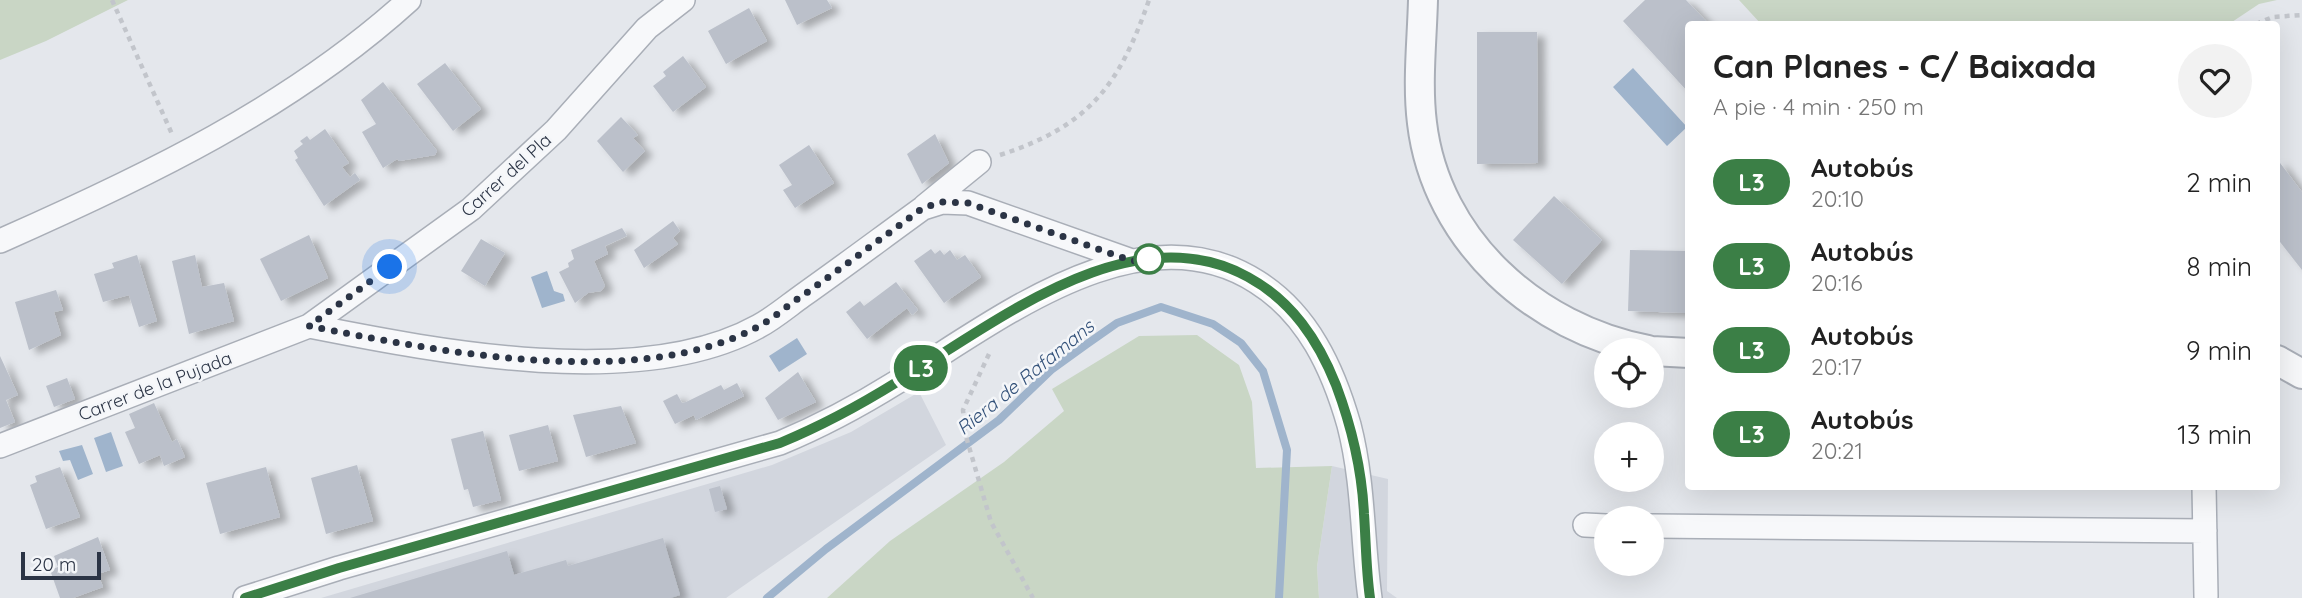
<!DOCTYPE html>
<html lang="es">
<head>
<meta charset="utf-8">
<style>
  :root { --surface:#fff; --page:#f2f2f2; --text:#222; --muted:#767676 }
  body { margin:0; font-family:Quicksand,sans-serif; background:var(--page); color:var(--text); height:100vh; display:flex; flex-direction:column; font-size:26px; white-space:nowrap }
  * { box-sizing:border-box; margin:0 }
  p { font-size:23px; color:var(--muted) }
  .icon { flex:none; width:38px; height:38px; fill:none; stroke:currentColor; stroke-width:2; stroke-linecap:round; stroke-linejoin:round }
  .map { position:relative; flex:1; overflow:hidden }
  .panel { position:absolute; left:1685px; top:21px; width:595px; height:469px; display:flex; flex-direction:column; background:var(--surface); border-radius:7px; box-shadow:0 7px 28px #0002 }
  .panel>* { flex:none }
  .badge { padding:0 14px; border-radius:23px; font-size:24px; line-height:46px }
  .controls { position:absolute; left:1594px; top:338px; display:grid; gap:14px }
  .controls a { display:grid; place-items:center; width:70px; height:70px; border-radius:50%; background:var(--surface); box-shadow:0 7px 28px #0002; font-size:35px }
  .scale { position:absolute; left:21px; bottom:18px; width:80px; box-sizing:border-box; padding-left:7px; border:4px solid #2b3445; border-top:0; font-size:19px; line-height:24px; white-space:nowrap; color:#2b3445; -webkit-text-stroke:5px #f4f6f9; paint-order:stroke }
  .you { position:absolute; width:35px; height:35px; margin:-18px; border:5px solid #fff; border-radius:50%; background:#1a73e8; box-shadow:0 0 0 10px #1a73e833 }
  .map>.badge { position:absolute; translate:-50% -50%; box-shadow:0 0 0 4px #fff }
  .round { display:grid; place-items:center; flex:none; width:74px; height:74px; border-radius:37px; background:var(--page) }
  .overview { display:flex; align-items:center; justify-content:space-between; height:119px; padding:0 28px }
  h1 { font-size:33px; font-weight:800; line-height:52px }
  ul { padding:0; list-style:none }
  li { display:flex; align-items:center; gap:21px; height:84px; padding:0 28px }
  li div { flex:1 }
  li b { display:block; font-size:26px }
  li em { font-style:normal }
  li .badge { min-width:77px; font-weight:700; text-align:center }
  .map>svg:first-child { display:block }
</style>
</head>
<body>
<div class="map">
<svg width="2302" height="598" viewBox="0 0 2302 598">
  <defs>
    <filter id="shadow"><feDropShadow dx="8" dy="4.5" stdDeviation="3.5" flood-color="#0004"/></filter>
  </defs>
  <rect width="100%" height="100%" fill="#e4e7ec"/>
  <path fill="#d2d6de" d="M919 392 946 445 726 598H321L772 465 851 432Z
    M1332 466 1388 479 1387 591 1397 598H1319L1317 567Z"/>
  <path fill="#c9d6c5" d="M0 0H128L46 41 0 60Z
    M1739 0H2277L2259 4 2229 24H1761Z
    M1197 335 1239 365 1252 402 1256 468 1332 466 1317 567 1319 598H827L890 541 1004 462 1064 411 1052 389 1139 336Z"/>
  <path fill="#9fb4cc" d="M1633 68 1687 127 1667 146 1613 87Z
    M547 271 554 291 563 294 565 301 542 308 531 277Z
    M797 338 807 354 779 372 769 356Z
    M111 432 123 466 106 472 94 438Z
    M82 445 93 474 78 480 70 460 63 461 59 451Z"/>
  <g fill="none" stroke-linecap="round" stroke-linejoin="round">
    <path stroke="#9fb4cc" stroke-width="8" d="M767 598 826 549 999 420 1051 370 1087 344 1117 323 1161 307 1213 324 1241 343 1263 371 1287 450 1279 598"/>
  </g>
  <path fill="#bbc0ca" filter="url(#shadow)" d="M785 0H827L832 8 797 25Z
    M1645 0H1686L1709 24H1689V93L1623 21Z
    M749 8 767 41 726 64 708 31Z
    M1477 32H1537L1538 163 1477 164Z
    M683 56 706 87 673 112 653 86 666 76 663 72Z
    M445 63 481 109 453 131 417 84Z
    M383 82 437 151 435 155 399 161 397 159 383 168 362 132 376 124 361 100Z
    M621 117 638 135 633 138 645 151 623 172 597 141Z
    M325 129 349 163 342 167 350 177 355 173 360 180 324 206 295 160 298 158 294 151 303 144 300 141 307 136 310 140Z
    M935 134 949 163 922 184 907 154Z
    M809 145 834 183 795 208 783 190 792 185 779 165Z
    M2277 159 2302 192V270L2277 238Z
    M1554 196 1602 240 1562 284 1513 240Z
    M673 221 680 231 673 238 678 244 644 268 634 250Z
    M622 228 627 236 605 246 608 254 594 261 605 286 601 291 588 293 575 303 559 272 569 267 568 263 574 259 571 250Z
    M309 235 328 278 281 301 260 259Z
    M481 239 505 253 485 286 461 271Z
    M931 249 935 254 940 250 944 255 950 250 957 260 965 255 981 277 944 303 914 261Z
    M1630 250 1689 251V313L1628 311Z
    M137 255 157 321 139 327 129 295 103 302 94 274 114 268 112 263Z
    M195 255 202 287 224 283 234 321 189 334 172 261Z
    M896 282 918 310 912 315 907 308 867 339 846 312 860 301 864 306Z
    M56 290 63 310 54 312 61 335 29 350 15 302Z
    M0 356 18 395 6 400 15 422 0 428Z
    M798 372 816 402 778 420 765 398Z
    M67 378 75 399 54 407 46 386Z
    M737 383 744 396 696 420 694 415 675 424 663 401 677 394 682 403 686 402 721 385 724 390Z
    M154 403 172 442 177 439 185 457 164 466 160 455 139 464 125 432 135 428 129 414Z
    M621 406 636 443 586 457 573 415Z
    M548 425 558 461 519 471 509 435Z
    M483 431 501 500 473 507 468 489 464 490 451 439Z
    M357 465 373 521 326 534 311 478Z
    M60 467 80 517 46 529 30 485 37 482 35 476Z
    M266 467 280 517 220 534 206 483Z
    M720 486 727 509 715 512 709 489Z
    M98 537 110 570 98 574 103 587 73 598H60L50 570 58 567 54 556Z
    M663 538 680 595 670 598H350L507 551 514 575 566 560 568 566Z"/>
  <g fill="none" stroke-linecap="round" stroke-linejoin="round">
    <defs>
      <path id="minor" d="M925 206 979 162
        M0 241C145 177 290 108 409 0
        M309 326C436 351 641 392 759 326 774 318 788 306 802 296 843 267 883 237 923 208L942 202 968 203 1132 261
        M0 446 309 326 471 209 556 130 647 28 683 0
        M2204 486 2206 596
        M1585 525 1606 526
        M1652 526 2205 531
        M245 598 339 568 780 443C821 426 860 405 897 382 996 322 1139 206 1257 282 1308 314 1333 369 1349 425 1364 483 1362 540 1370 598"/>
      <path id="tertiary" d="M1423 0C1422 40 1417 83 1422 123 1436 241 1536 329 1648 350
        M1652 351 1689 353
        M2277 360 2302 374"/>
    </defs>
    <use href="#minor" stroke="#a9aeb7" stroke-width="26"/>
    <use href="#tertiary" stroke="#a9aeb7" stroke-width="32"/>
    <path stroke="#c2c5cb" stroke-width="4.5" stroke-dasharray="5 5" stroke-linecap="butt" d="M112 0 172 134
      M2256 24 2273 17 2302 15
      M1000 155C1089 126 1119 86 1149 0
      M989 354 963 410 965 433 991 522 1033 598"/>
    <use href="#minor" stroke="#f7f8fa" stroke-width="23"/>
    <use href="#tertiary" stroke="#f7f8fa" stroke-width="28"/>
  </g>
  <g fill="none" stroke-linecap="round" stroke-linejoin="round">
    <defs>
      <path id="line" d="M245 598 339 568 780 443C821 426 860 405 897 382 994 324 1131 212 1248 277 1292 301 1318 340 1336 385 1351 425 1362 471 1364 514 1366 542 1366 570 1370 598"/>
    </defs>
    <use href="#line" stroke="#fff" stroke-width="16"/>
    <use href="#line" stroke="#3b7f46" stroke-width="10"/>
    <path stroke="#2b3445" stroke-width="7" stroke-dasharray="0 12.6" d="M390 267 309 326C436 351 640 392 759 326 774 318 788 305 802 296 843 267 883 237 923 208L942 202 968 203 1132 261 1149 259"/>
  </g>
  <circle fill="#fff" stroke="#3b7f46" stroke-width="3.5" cx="1149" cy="259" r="14"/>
  <g text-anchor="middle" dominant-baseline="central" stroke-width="5" stroke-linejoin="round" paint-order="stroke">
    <g font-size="18" fill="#2b3445" stroke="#f4f6f9">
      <text transform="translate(506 175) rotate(-42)">Carrer del Pla</text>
      <text transform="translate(155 386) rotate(-21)">Carrer de la Pujada</text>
    </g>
    <g font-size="19" font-style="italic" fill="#34527a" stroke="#f4f6f9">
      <text transform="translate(1025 377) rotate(-39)">Riera de Rafamans</text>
    </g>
  </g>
</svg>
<div class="controls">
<a><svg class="icon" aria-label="locate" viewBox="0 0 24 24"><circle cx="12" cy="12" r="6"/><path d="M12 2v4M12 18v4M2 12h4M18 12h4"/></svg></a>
<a>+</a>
<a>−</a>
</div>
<div class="scale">20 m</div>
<div class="you" style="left:390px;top:267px"></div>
<b class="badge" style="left:921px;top:368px;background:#3b7f46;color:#fff">L3</b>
<section class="panel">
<div class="overview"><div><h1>Can Planes - C/ Baixada</h1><p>A pie · 4 min · 250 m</p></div><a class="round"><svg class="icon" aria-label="heart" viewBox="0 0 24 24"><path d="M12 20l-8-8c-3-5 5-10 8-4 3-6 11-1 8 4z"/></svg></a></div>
<ul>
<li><span class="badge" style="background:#3b7f46;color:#fff">L3</span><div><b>Autobús</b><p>20:10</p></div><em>2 min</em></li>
<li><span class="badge" style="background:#3b7f46;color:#fff">L3</span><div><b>Autobús</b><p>20:16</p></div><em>8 min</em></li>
<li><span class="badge" style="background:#3b7f46;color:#fff">L3</span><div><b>Autobús</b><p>20:17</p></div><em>9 min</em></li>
<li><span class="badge" style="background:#3b7f46;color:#fff">L3</span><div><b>Autobús</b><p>20:21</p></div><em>13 min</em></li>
</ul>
</section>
</div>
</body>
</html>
